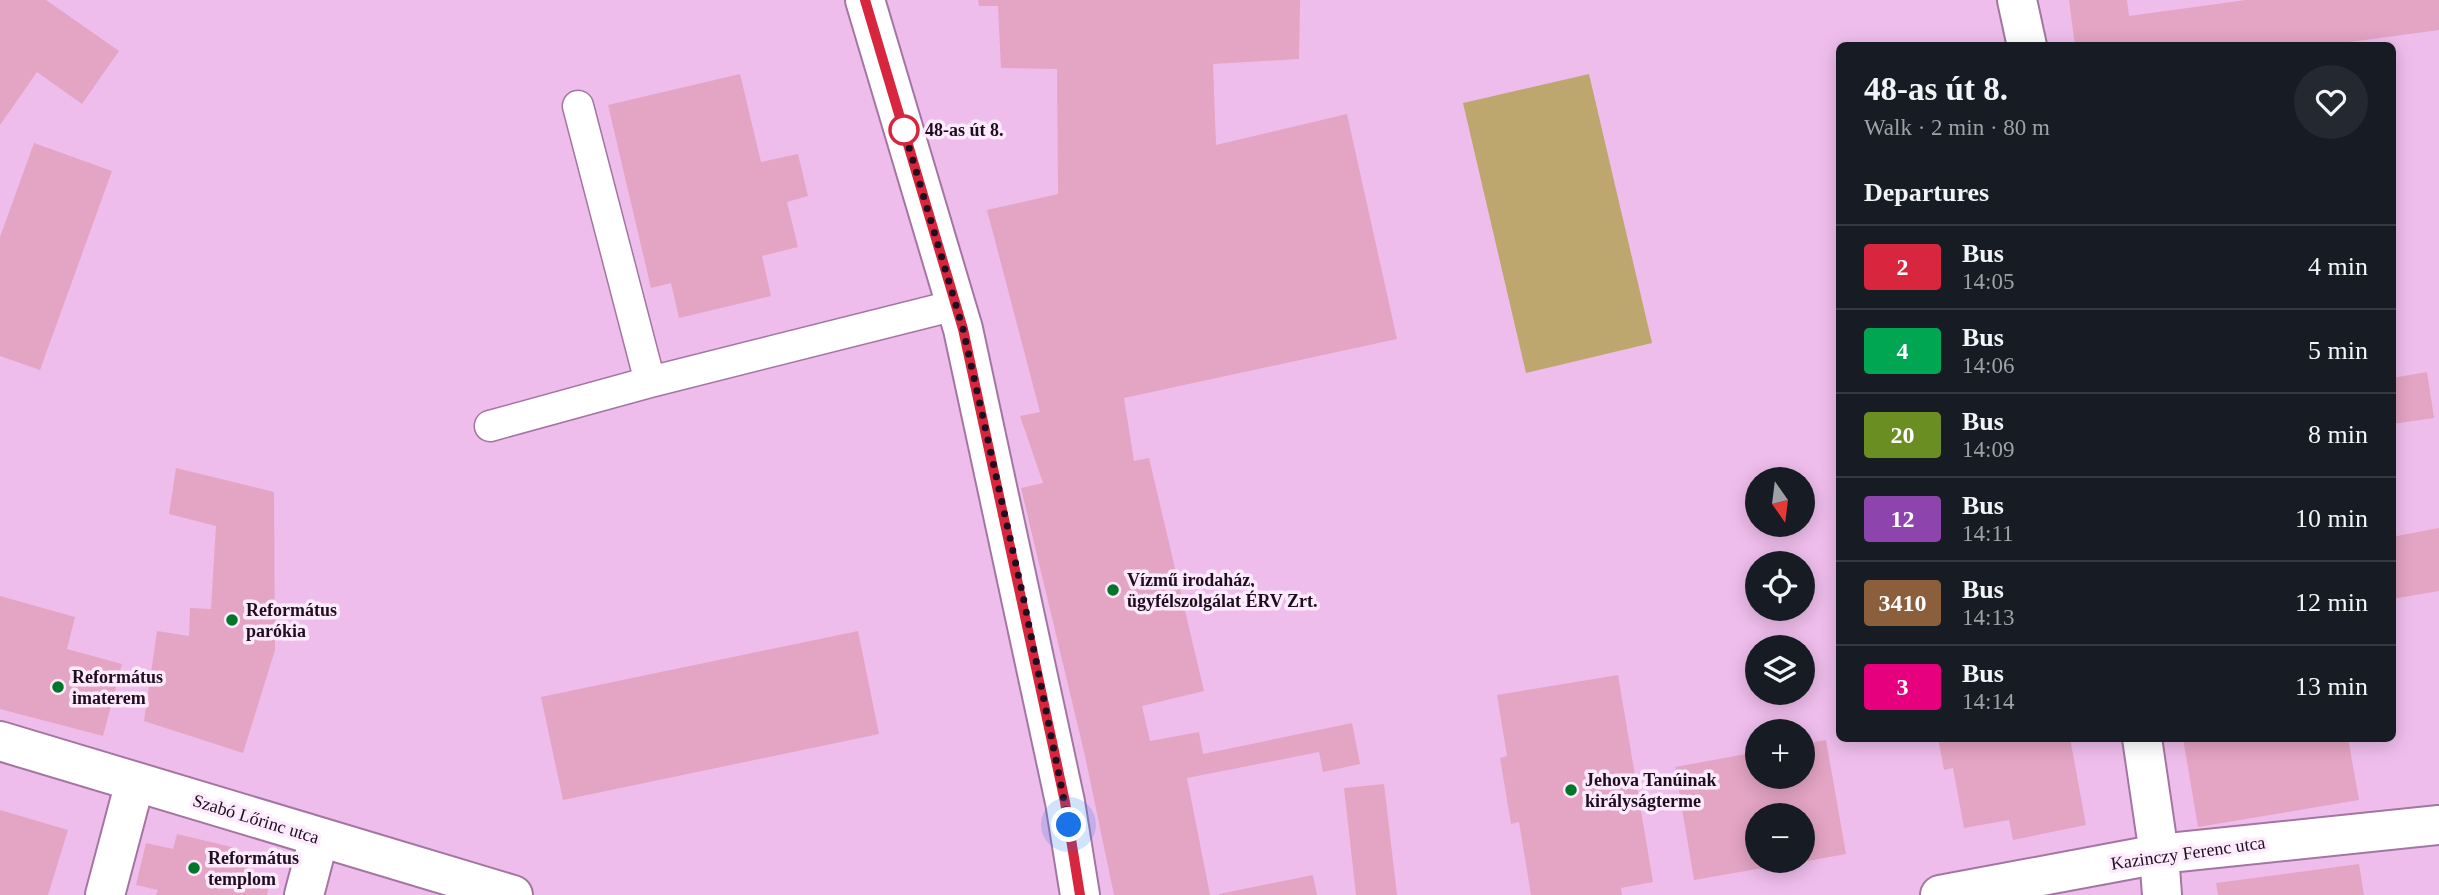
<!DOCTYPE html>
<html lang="en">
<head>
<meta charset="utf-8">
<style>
  :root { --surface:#171b24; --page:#242831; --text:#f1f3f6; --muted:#9ea1a6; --line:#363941 }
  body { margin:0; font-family:"Times New Roman",serif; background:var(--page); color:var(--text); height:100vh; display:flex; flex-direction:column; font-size:26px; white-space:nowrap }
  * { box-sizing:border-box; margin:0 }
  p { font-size:23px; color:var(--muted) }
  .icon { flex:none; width:38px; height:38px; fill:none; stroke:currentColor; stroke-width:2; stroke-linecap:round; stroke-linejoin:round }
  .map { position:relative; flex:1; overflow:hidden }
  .panel { position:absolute; left:1836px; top:42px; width:560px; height:700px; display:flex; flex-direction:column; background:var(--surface); border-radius:10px; box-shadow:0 4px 18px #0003 }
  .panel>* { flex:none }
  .badge { padding:0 14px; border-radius:5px; font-size:24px; line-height:46px }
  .needle { width:46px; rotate:166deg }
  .buttons { position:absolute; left:1745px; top:467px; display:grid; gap:14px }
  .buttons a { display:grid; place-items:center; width:70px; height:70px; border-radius:50%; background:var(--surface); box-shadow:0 4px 18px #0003; font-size:35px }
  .you { position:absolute; width:35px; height:35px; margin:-18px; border:5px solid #fff; border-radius:50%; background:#1a73e8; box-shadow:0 0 0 10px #1a73e833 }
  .map>.badge { position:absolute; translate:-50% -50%; box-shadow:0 0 0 4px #fff }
  h2 { padding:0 28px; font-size:26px; line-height:63px }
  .round { display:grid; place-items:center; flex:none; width:74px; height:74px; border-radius:37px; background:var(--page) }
  .headline { display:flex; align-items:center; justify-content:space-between; height:119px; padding:0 28px }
  h1 { font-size:33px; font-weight:800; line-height:52px }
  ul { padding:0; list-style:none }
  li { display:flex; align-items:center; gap:21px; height:84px; padding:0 28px; border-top:2px solid var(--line) }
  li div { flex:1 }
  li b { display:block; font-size:26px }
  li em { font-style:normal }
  li .badge { min-width:77px; font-weight:700; text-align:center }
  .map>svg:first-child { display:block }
</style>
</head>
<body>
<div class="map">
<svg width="2439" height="895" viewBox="0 0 2439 895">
  <rect width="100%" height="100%" fill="#efbdec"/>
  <path fill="#bea66f" d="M1589 74 1652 343 1526 373 1463 103Z"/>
  <path fill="#e4a4c4" d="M0 0H46L119 51 82 104 37 72 0 125Z
    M978 0H1300L1299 59 1213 64 1216 145 1347 114 1397 339 1124 398 1134 461 1149 458 1204 691 1142 706 1150 741 1199 732 1203 754 1352 723 1360 764 1323 772 1319 752 1187 778 1210 895H1114L1085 756 1021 488 1043 483 1020 416 1040 412 987 210 1058 194 1057 69 1001 68 998 6H979Z
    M2069 0H2127L2129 16 2246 0H2439V30L2321 46H2075Z
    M740 74 761 162 798 154 808 196 787 202 798 247 762 256 771 296 679 318 671 283 651 288 608 105Z
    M34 143 112 171 40 370 0 356V237Z
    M2427 372 2434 418 2392 424V378Z
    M176 468 274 492 275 650 243 753 144 721 157 631 189 636 190 608 211 609 216 526 169 514Z
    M2439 528V591L2392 599V537Z
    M0 596 75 617 67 649 122 664 103 736 0 709Z
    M858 631 879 734 563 800 541 697Z
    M1618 675 1653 882 1621 888 1622 895H1531L1519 822 1511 824 1500 758 1507 756 1497 695Z
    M1938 738H2070L2086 825 2013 840 2009 820 1964 828 1953 768 1944 770Z
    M2183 738H2348L2359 800 2198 827Z
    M1826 740 1846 854 1802 862V816H1757V861L1798 862 1694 880 1675 767 1757 752V777H1802V744Z
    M1384 784 1397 895H1356L1344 788Z
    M0 810 68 830 48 895H0Z
    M177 834 236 848 234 859 249 862 246 874 270 879 267 895H156L158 890 136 885 146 843 173 849Z
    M2359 864 2364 895H2218L2216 883Z
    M1313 875 1317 895H1219V894Z"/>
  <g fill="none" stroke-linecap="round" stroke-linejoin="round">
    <defs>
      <path id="lane" d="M578 106 650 382
        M490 426 650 382 956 305"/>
      <path id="street" d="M2017 0 2027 46
        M2142 738 2159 854 2162 895
        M105 895 135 782
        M304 895 319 838
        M1940 895 2159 854 2439 825"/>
      <path id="secondary" d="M865 0 963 329 1065 802 1080 895
        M0 741 513 895"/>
    </defs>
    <use href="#lane" stroke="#a376a1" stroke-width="33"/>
    <use href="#street" stroke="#a376a1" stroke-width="42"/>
    <use href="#secondary" stroke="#a376a1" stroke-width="42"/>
    <use href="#lane" stroke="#fff" stroke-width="30"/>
    <use href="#street" stroke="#fff" stroke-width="38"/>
    <use href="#secondary" stroke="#fff" stroke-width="38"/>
  </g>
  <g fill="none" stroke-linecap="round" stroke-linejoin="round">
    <defs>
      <path id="line" d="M865 0 963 329 1065 802 1080 895"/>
    </defs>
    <use href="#line" stroke="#fff" stroke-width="16"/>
    <use href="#line" stroke="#d7263d" stroke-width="10"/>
    <path stroke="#1f0e1f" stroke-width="7" stroke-dasharray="0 12.6" d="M904 130 903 127 963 329 1023 596 1069 825"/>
  </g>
  <circle fill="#fff" stroke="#d7263d" stroke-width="3.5" cx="904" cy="130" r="14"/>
  <g fill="#00762b" stroke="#feeafd" stroke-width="2.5">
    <circle cx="1113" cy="590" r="7"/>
    <circle cx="232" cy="620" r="7"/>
    <circle cx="58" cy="687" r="7"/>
    <circle cx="1571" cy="790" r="7"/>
    <circle cx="194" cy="868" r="7"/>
  </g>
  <g text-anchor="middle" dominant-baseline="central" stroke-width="7" stroke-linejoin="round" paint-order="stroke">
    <g font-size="18" font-weight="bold" fill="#1f0e1f" stroke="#feeafd" text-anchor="start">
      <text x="925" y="130">48-as út 8.</text>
    </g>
    <g font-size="18" font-weight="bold" fill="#1f0e1f" stroke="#feeafd" text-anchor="start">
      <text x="1127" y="580">Vízmű irodaház,<tspan x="1127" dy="21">ügyfélszolgálat ÉRV Zrt.</tspan></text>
      <text x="246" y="610">Református<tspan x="246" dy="21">parókia</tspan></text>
      <text x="72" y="677">Református<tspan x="72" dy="21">imaterem</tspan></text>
      <text x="1585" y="780">Jehova Tanúinak<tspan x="1585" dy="21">királyságterme</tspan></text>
      <text x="208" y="858">Református<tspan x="208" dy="21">templom</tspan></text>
    </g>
    <g font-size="18" fill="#1f0e1f" stroke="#feeafd">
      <text transform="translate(256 819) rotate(17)">Szabó Lőrinc utca</text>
      <text transform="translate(2188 853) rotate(-8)">Kazinczy Ferenc utca</text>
    </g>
  </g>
</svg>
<div class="buttons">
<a><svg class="needle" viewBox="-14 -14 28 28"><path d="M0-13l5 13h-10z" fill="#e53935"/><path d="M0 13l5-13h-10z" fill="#9ea1a6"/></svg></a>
<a><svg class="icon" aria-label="locate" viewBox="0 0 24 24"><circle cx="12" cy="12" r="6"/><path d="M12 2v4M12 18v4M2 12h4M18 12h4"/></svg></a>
<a><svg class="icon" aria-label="layers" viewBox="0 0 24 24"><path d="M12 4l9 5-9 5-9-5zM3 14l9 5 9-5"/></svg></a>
<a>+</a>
<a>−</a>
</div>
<div class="you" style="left:1069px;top:825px"></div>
<section class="panel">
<div class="headline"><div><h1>48-as út 8.</h1><p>Walk · 2 min · 80 m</p></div><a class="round"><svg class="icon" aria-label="heart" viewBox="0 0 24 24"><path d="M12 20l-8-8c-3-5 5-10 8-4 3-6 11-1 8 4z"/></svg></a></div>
<h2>Departures</h2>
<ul>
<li><span class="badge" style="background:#d7263d;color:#fff">2</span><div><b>Bus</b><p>14:05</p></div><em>4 min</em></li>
<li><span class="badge" style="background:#00a651;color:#fff">4</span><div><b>Bus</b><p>14:06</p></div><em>5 min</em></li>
<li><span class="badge" style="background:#6b8e23;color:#fff">20</span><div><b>Bus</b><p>14:09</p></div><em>8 min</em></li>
<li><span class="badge" style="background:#8e44ad;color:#fff">12</span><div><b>Bus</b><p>14:11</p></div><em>10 min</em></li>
<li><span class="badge" style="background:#8b5e3c;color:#fff">3410</span><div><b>Bus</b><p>14:13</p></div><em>12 min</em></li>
<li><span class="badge" style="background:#e6007e;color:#fff">3</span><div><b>Bus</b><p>14:14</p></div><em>13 min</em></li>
</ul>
</section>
</div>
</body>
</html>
